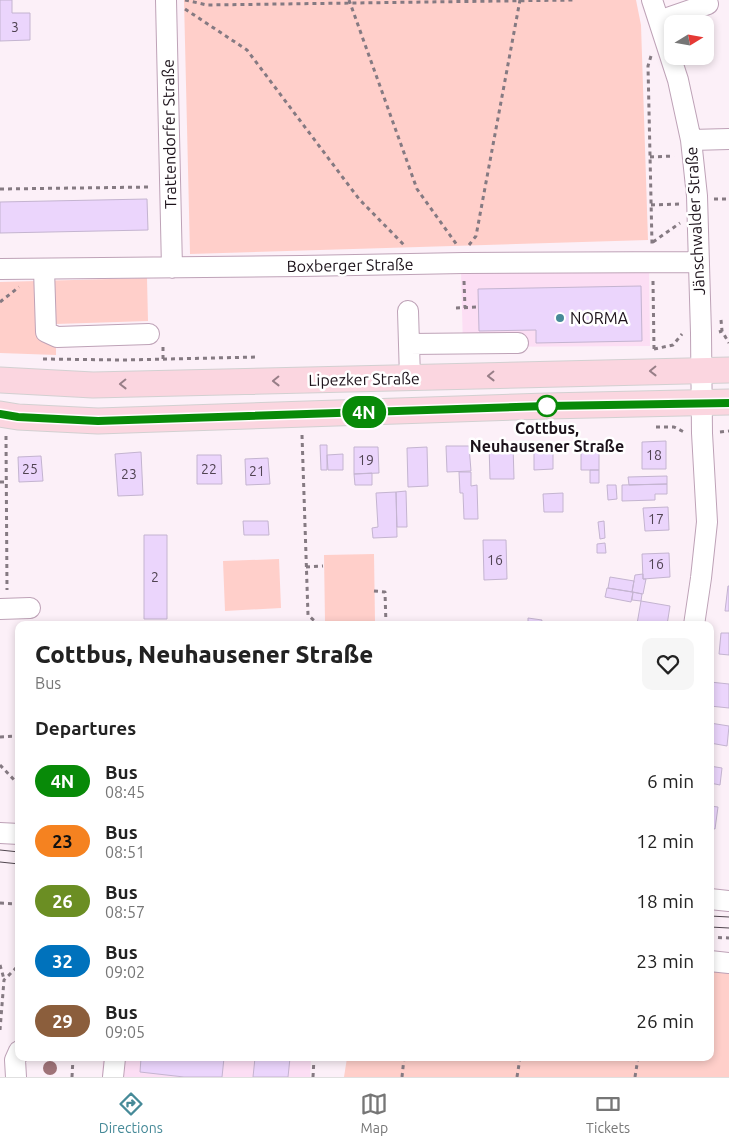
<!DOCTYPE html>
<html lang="en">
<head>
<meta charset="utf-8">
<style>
  :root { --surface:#fff; --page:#f6f6f6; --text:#222; --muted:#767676; --line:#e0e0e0; --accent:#468a98 }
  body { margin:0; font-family:Ubuntu,sans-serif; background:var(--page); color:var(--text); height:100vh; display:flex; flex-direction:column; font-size:19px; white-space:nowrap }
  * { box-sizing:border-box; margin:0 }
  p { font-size:16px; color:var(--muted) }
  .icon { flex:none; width:28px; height:28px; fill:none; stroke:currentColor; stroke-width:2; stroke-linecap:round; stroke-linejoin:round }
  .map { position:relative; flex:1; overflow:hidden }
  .drawer { position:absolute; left:15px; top:621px; width:699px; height:440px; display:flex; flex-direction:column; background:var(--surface); border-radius:10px; box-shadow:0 2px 8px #0003 }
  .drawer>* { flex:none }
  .badge { padding:0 10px; border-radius:16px; font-size:18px; line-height:32px }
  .needle { width:32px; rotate:79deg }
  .buttons { position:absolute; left:664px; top:15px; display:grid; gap:10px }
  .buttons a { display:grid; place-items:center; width:50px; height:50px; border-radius:10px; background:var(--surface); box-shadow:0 2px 8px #0003; font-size:25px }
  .map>.badge { position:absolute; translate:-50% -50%; box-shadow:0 0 0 2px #fff }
  h2 { padding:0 20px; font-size:19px; line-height:45px }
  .round { display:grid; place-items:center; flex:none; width:52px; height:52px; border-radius:10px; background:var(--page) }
  .head { display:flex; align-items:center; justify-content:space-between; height:85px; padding:0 20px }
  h1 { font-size:24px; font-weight:800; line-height:38px }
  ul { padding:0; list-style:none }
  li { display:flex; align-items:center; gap:15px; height:60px; padding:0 20px }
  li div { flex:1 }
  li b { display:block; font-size:19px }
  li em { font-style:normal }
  li .badge { min-width:55px; font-weight:700; text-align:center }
  .tab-bar { display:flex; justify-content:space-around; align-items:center; height:70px; border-top:1px solid var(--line); background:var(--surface); font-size:14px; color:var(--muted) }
  .tab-bar a { display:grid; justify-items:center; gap:2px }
  .tab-bar .current { color:var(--accent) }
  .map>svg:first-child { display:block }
</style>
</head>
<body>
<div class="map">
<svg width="729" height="1077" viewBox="0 0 729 1077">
  <rect width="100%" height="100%" fill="#fcf0f8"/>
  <path fill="#fcdef4" d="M649 266 650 346 463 347 461 272Z
    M103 1058H311L310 1077H102Z"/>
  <path fill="#ffcfca" d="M184 0H636L641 25 648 240 190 254Z
    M147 278 148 321 56 324V355L0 353V282Z
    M374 554 375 621 325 622 324 555Z
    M279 559 281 608 225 611 223 561Z
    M710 964 729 966V1077H344L347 1058H710Z"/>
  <path fill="#ebd5fc" stroke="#c4b4d0" d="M0 0H12V13H30V40L0 41Z
    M147 199 148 230 0 233V202Z
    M641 286 642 341 536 343V330L479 331 478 289Z
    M666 441V469H642V442Z
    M534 444H553V469L534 470Z
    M581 444H599V470H581Z
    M320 445H327V470H321Z
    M489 445H513L514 479H490Z
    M446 446H469L471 471 447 472Z
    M354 447H378L379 473 354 474Z
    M427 447 428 486 408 487 407 448Z
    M141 452 143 495 118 496 115 454Z
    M343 454V470H328L327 455Z
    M197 455H221L222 484H197Z
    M41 456 43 481 19 482 18 457Z
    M268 458 270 484 246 485 245 459Z
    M590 470H599V483H590Z
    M459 472H471V486L477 485 478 519H464L463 493H460Z
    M372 473V485H355L354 474Z
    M667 476V484L629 485 628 477Z
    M667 484V494H655V500L622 501V485Z
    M607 485H616L617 499 608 500Z
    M406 491 407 527H397L396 492Z
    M396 492 397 537 373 538 372 528 378 527 376 493Z
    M563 493V512H544L543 494Z
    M668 507 669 530 645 531 643 508Z
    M243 521H268L269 535H244Z
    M604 521 605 538 600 539 598 522Z
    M144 535H167V619H144Z
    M483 540H506L507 579 484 580Z
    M605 543 606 553H597V544Z
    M669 553 670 577 643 579 642 554Z
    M643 574V579H646L643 594 632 592 635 575Z
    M610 577 634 581 632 592 608 588Z
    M728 586H729V611H725Z
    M607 588 633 592 631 602 605 597Z
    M633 592 642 594 641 601 632 600Z
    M641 601 670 606 667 625 637 624Z
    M528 618 542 620 541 625H528Z
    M721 633H729V655L719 654Z
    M710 682 729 684V708L710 706Z
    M710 723 729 726 727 746 710 743Z
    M710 766 722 768 720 785 710 783Z
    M710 806 718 807 715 829 710 828Z
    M141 1058H224L222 1077H184L140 1072Z
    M255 1058H290L288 1077H253Z"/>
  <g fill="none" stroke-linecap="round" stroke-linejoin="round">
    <defs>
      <path id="minor" d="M166 0 172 268
        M652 0 678 80 691 140 697 196 701 333 702 433 707 522 701 578 694 625
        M659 21 708 4 706 0
        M691 140 729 139
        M0 269 301 266 464 263 699 262
        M44 269 46 332 57 337 149 334
        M408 311 410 378
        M409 344 518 343
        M0 609 30 608
        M0 833 19 834
        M710 899 729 901
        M710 961 729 963
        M16 1077 15 1060 19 1051
        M113 1077 115 1058"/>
      <path id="major" d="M0 380 93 385 729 370
        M0 414 18 417 98 421 547 406 729 402"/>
    </defs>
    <use href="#minor" stroke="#bea2b7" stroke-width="22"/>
    <use href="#major" stroke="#d2d0d1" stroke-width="27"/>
    <path stroke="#857a82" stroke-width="3" stroke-dasharray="4 4" stroke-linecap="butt" d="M185 0 207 5 574 0
      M349 0 417 189 457 245
      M185 9 247 50 359 199 405 246
      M651 56 648 66 652 244
      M650 157 674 156
      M0 189 152 187
      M714 199H729
      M651 205 681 204
      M653 242 680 223
      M469 245 476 236 520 0
      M464 281 465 308
      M653 281 654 349
      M0 302 19 287
      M456 308 478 307
      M721 320 722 331
      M719 332 722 331 729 343
      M163 347V360
      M654 349 673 345 682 334
      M43 359 125 360 257 357
      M656 427H674L684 432
      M720 432 729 431
      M302 435 308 615 319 625
      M6 436 7 590
      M0 482H6
      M306 567 323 566
      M374 591 385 592 386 625
      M0 737 19 736
      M0 765 19 785
      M0 903 19 904
      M710 937 729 938
      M0 965 4 979
      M0 1030 4 980 19 965
      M72 1077 73 1058
      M313 1077 314 1058
      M402 1077 404 1058
      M517 1077 520 1058
      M635 1077 638 1058"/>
    <use href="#minor" stroke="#fff" stroke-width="20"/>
    <use href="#major" stroke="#fbd6e0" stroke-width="25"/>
    <path stroke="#51474f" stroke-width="1" d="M0 850 19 852
      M0 862 19 864
      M710 916 729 917
      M710 927 729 928"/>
  </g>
  <circle fill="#9f7378" cx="50" cy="1068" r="7"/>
  <defs><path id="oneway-chevron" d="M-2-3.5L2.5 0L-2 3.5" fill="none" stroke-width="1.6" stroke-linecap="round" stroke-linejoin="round" transform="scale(1.25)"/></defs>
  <g stroke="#977e87">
    <use href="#oneway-chevron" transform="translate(653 371) rotate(179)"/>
    <use href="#oneway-chevron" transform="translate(491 376) rotate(179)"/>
    <use href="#oneway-chevron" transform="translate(276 381) rotate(179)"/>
    <use href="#oneway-chevron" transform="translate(123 384) rotate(179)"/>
  </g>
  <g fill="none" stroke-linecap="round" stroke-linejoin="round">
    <defs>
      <path id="line" d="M0 414 18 417 98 421 547 406 729 403"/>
    </defs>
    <use href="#line" stroke="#fff" stroke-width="11"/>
    <use href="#line" stroke="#088a08" stroke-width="8"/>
  </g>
  <circle fill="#468a98" stroke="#fff" stroke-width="2" cx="560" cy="318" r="5"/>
  <circle fill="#fff" stroke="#088a08" stroke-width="2.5" cx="547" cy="406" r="10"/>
  <g text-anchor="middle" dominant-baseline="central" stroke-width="5" stroke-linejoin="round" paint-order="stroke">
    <g font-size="14" fill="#504352">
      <text x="15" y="27">3</text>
      <text x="654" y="455">18</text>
      <text x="366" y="460">19</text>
      <text x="30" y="469">25</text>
      <text x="209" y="469">22</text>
      <text x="257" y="471">21</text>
      <text x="129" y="474">23</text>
      <text x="656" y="519">17</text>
      <text x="495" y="560">16</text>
      <text x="656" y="564">16</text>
      <text x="155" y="577">2</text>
    </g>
    <g font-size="16" fill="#1c121a" stroke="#fff">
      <text transform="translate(169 134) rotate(-91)">Trattendorfer Straße</text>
      <text transform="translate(695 221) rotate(-93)">Jänschwalder Straße</text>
      <text transform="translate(350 265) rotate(-1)">Boxberger Straße</text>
      <text transform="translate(364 379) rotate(-1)">Lipezker Straße</text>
    </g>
    <g font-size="16" fill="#1c121a" stroke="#fff" text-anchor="start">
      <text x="570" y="318">NORMA</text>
    </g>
    <g font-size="16" font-weight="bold" fill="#1c121a" stroke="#fff">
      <text x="547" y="428">Cottbus,<tspan x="547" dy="18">Neuhausener Straße</tspan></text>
    </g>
  </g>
</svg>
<div class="buttons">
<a><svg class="needle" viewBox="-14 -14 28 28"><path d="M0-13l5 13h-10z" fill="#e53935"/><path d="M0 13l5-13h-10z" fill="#767676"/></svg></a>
</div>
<b class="badge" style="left:364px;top:412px;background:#088a08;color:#fff">4N</b>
<section class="drawer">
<div class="head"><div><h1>Cottbus, Neuhausener Straße</h1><p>Bus</p></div><a class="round"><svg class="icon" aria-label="heart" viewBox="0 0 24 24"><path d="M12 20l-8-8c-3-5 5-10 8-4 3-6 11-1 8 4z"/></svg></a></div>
<h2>Departures</h2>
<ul>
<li><span class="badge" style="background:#088a08;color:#fff">4N</span><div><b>Bus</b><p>08:45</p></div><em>6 min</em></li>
<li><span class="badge" style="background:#f58220;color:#111">23</span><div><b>Bus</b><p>08:51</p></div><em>12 min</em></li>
<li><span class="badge" style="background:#6b8e23;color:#fff">26</span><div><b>Bus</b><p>08:57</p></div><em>18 min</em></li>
<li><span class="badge" style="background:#0072bc;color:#fff">32</span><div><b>Bus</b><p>09:02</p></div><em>23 min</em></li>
<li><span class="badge" style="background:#8b5e3c;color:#fff">29</span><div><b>Bus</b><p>09:05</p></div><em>26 min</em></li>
</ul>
</section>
</div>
<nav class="tab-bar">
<a class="current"><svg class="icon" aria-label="directions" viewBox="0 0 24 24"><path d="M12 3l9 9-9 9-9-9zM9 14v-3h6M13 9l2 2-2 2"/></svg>Directions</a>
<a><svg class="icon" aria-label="map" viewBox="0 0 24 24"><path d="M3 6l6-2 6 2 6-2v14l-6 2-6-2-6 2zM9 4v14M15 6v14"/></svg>Map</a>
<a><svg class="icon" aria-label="tickets" viewBox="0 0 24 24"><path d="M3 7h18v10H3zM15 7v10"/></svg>Tickets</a>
</nav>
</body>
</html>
